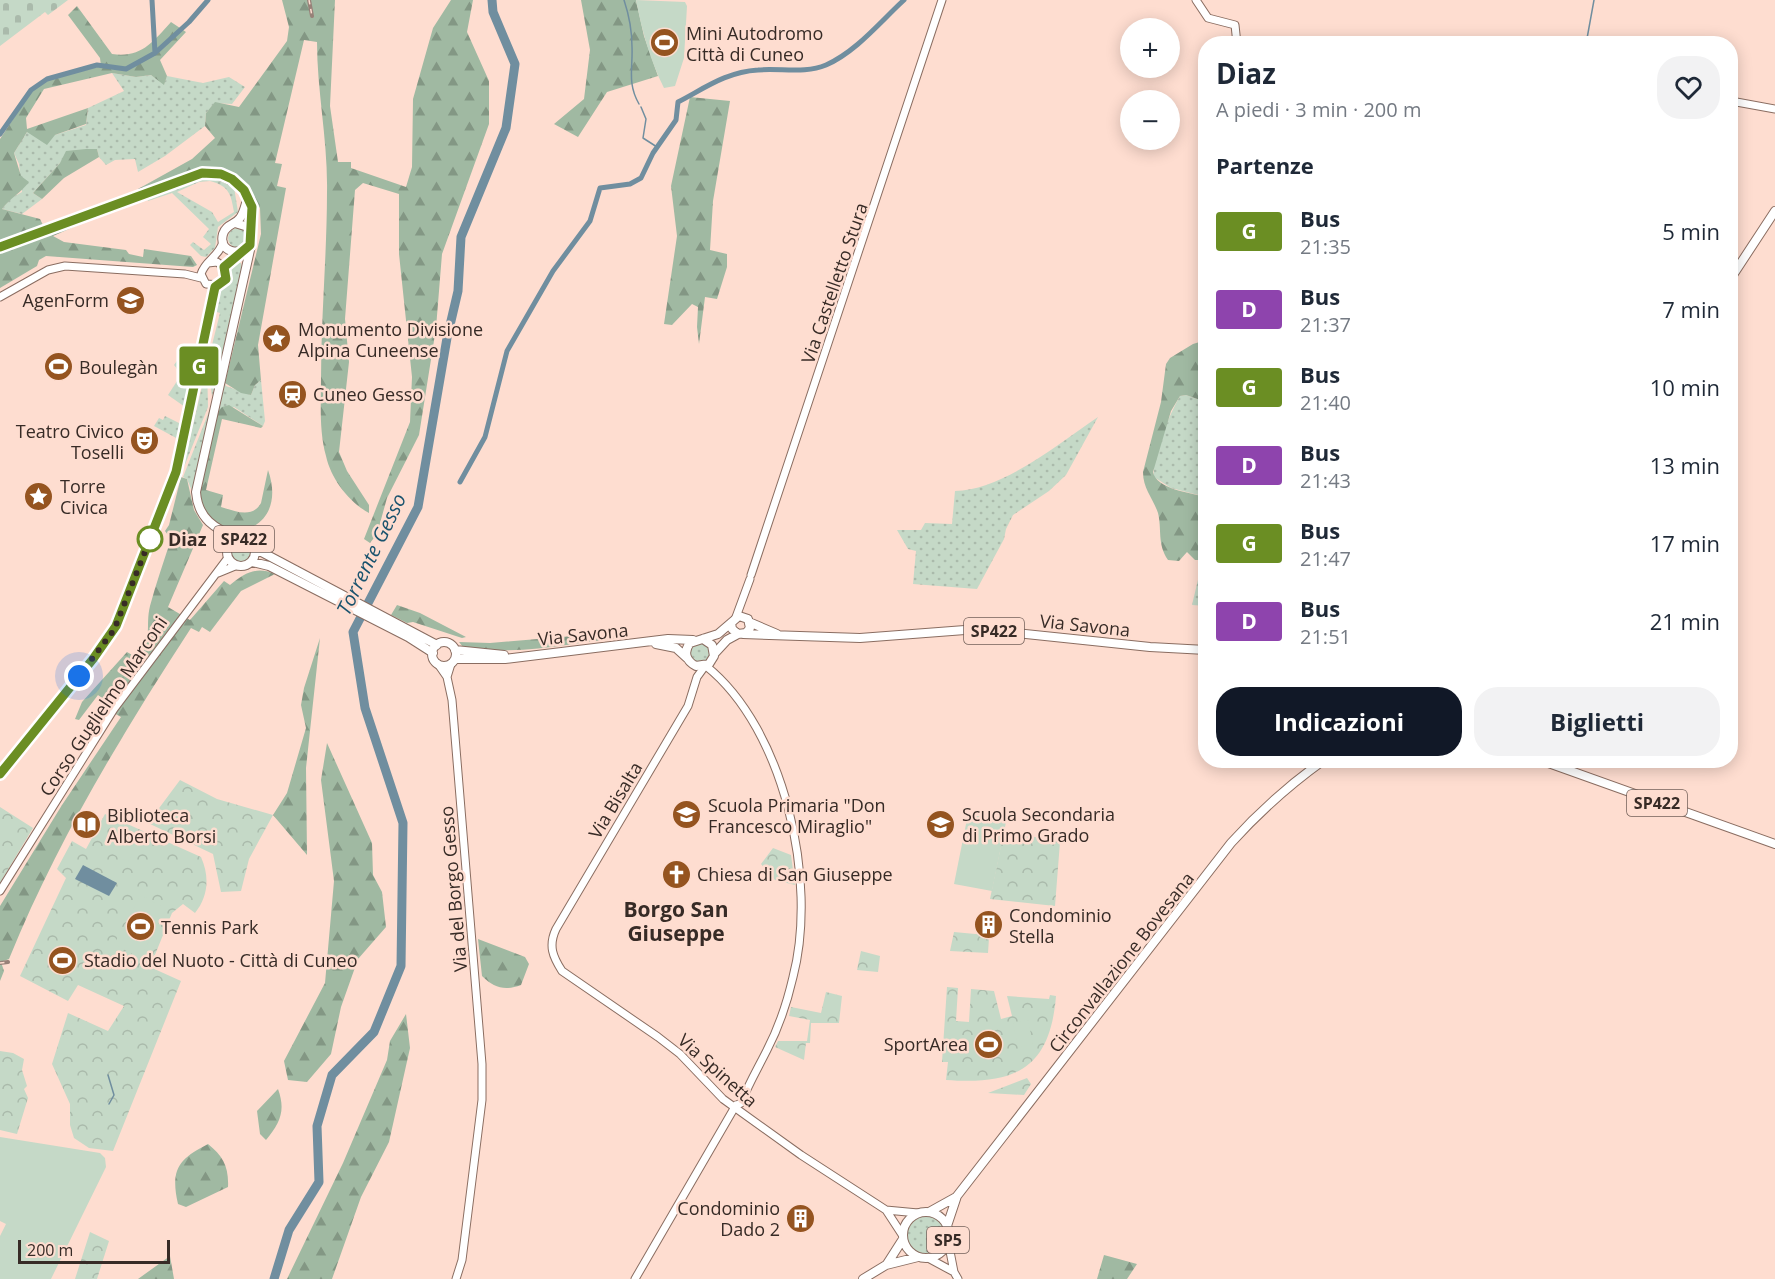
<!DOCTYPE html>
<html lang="it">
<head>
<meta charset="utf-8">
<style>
  :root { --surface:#fff; --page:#f2f2f3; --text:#1f2937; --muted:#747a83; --accent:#111827 }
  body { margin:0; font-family:"Open Sans",sans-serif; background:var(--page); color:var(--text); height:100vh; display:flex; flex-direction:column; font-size:22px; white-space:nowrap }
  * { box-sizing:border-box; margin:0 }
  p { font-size:20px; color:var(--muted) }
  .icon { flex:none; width:33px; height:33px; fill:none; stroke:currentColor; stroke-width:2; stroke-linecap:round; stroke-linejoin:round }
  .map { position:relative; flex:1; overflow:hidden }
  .side { position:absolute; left:1198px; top:36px; width:540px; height:732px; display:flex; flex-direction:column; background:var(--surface); border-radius:24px; box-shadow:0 3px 15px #0003 }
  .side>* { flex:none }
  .badge { padding:0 12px; border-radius:4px; font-size:21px; line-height:39px }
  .fabs { position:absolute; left:1120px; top:18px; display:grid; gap:12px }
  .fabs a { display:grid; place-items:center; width:60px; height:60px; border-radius:50%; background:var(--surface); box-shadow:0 3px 15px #0003; font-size:30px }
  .scale { position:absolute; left:18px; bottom:15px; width:152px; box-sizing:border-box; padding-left:6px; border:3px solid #372b26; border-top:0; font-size:16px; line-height:21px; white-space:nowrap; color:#372b26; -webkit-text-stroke:4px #feddd0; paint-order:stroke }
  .you { position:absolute; width:30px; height:30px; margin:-15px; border:4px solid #fff; border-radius:50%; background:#1a73e8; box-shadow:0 0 0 9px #1a73e833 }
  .map>.badge { position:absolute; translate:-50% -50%; box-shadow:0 0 0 3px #fff }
  h2 { padding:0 18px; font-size:22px; line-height:54px }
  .round { display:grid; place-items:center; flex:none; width:63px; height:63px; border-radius:24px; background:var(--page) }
  .summary { display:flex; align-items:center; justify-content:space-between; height:102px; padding:0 18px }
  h1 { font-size:28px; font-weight:700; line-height:45px }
  .action { display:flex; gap:12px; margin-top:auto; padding:12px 18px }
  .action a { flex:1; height:69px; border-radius:24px; background:var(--accent); color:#fff; font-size:24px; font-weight:700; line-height:69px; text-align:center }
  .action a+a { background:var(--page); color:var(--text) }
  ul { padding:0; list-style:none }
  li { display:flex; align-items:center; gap:18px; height:78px; padding:0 18px }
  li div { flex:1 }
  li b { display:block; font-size:22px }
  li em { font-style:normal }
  li .badge { min-width:66px; font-weight:700; text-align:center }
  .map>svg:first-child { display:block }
</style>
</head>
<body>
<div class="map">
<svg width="1775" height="1279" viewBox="0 0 1775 1279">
  <defs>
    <pattern id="grass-dots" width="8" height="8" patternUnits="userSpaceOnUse" patternTransform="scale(1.5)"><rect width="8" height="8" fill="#c5d9c7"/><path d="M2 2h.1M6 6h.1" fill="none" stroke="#aabaab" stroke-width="1.8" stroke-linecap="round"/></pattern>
    <pattern id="forest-firs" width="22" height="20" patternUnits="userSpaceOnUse" patternTransform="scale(1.5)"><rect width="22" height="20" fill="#a0b9a2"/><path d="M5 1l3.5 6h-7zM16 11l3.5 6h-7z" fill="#839784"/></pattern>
    <pattern id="cemetery-stones" width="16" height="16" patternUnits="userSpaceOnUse" patternTransform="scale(1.5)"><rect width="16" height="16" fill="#c5d9c7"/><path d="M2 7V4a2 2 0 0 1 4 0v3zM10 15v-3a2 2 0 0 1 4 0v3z" fill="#aabaab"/></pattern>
    <pattern id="park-crowns" width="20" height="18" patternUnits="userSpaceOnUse" patternTransform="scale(1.5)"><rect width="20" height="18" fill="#c5d9c7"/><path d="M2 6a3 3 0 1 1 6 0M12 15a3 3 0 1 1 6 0" fill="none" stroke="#aabaab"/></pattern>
  </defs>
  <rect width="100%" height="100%" fill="#feddd0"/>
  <path fill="url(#grass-dots)" fill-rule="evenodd" d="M112 73 136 77 151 75 164 84 167 76 203 83 229 77 245 87 232 104 215 103 206 113 205 126 165 156 138 172 135 159 115 160 106 165 99 157 97 149 60 163 33 193 42 199 22 214 2 209 11 198 22 192 19 164 14 153 27 132 55 135 86 125 88 108 124 91Z
    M197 178H220L234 187 238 212 218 227 215 248 206 257 201 256 190 245 193 242 204 250 211 244 203 237 209 229 172 193 148 201 146 196ZM210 181C229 186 231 194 234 212L218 222 212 212 177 192 199 182Z
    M228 238a10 10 0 1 1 20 0a10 10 0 1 1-20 0Z
    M235 261 241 263 242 269 212 397 208 361 220 313 214 311 219 292 228 283 229 266Z
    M189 344 198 352 185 407 168 395 179 378 192 371 190 364 178 370 174 365Z
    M207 365 208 407 182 472Z
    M261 380 265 421 263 426 234 407 218 411 225 383 226 386 251 395 255 385Z
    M1186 395 1206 402V497L1171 488 1154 477C1151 458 1170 413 1180 396Z
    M210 409 192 491 187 479 183 477Z
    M165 416 181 424 178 439 154 426 159 418 163 420Z
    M1098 417 1066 475 1049 491 1013 515 1006 529 1004 539 977 589 913 584 916 551 908 549 897 530H921L925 523 952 524 955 491C1003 490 1058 444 1098 417Z
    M229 553a11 11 0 1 1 22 0a11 11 0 1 1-22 0Z
    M1206 546V606L1192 605Z
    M690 652a10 10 0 1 1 20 0a10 10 0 1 1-20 0Z
    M907 1235a19 19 0 1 1 38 0a19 19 0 1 1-38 0Z"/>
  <path fill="url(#forest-firs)" d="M282 0H335L330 106 338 162H351V168L406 187 412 167 413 99 433 28 451 0H473L467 32 489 81V124L442 254 436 328 419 435 387 498 377 534 370 543 364 539 410 422 412 377 399 254V194L363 183 355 190 345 319 349 362 339 452 347 471 369 505V513C349 502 331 479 326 456 319 431 321 404 321 379 321 316 327 254 327 192 328 141 317 92 317 42L304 40 275 163 282 164 277 186 286 188 258 345 261 380 255 385 251 395 241 393 225 383 261 234 260 208 243 183 223 171 212 170H200L140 192 138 189 192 159 215 138 205 126 206 113 215 102 239 107 287 41 289 27Z
    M581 0H636L644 36 658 76 607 92 578 137 554 124 584 99 590 50Z
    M77 6 112 54C141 58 152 43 171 22L186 32 160 60 167 76 164 85 151 75 136 77 112 73 44 89 26 118 27 129 88 108 86 124 55 135 47 145 27 132 14 153 21 176 29 182C21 193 10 198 2 209L40 219 46 231 88 215 92 219 53 236 64 242 126 250 129 254 143 257 144 249 191 256 197 265 193 267 46 256 39 260 37 266 0 288V139L32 90 47 80 101 66 100 58 68 15Z
    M690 97 730 101 713 201 710 250 727 254V267L717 299 705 297 699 344 697 327 698 307 692 304 672 325 664 324 677 236 671 186Z
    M86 149H97L99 157 64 178 42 199 33 193 60 163 66 151Z
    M1206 340V402L1186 395 1180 396 1171 411 1153 472C1156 489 1191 493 1206 497V546L1202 560H1195L1187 552 1179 561 1168 560C1157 544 1162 529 1158 513 1153 498 1143 489 1143 472L1161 402 1166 364 1170 358 1193 344Z
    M229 405 263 426 261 428 222 419 206 490 223 495 221 507C235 511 252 519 261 503L268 470C292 538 207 551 201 498 198 474 212 436 218 411L222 407Z
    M181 477 187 479 194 510 203 525 168 607 190 620 224 581 230 585C245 573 256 566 275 574L241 591 210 632 202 627 199 632 191 628C122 734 57 841 9 959L1 962 4 971 0 981V906L62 805 121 717 103 707 104 700 98 695 79 720 75 719 82 702 127 652 139 659C153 636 145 627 150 606 156 583 164 561 171 539L165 531 169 525Z
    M397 605 420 613 466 637 462 638 413 622 407 623 391 615Z
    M585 635 628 637C574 642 517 657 463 647L459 642 490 643Z
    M320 638 306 768 307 855 273 815 287 793 306 728 301 705 304 688Z
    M327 743 372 843 373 875 382 892 386 927 358 959 341 1007 331 1054 307 1082 288 1080 284 1061 325 983 334 881 321 780Z
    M478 939 525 957 529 964 521 985C505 991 494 988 482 976Z
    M406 1014 410 1048 389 1142 361 1197 332 1279H287L343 1163 387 1060 390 1041Z
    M278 1089C286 1111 280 1123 266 1140L260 1134 257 1111Z
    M208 1144C223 1156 229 1167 228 1187L186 1207 178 1204C170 1169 179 1159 208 1144Z
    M1104 1255 1137 1264 1127 1279H1097Z
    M170 1256 174 1279H138Z"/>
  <path fill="url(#cemetery-stones)" d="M0 0H68L48 15 45 12 0 46Z"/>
  <path fill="url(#park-crowns)" d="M180 780 217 799 273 815 249 859 241 891 221 892 213 854 148 823Z
    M0 807 33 828 0 883Z
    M105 814 201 857C210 877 208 897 195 913L183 904 172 913 150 967 181 981 113 1151 89 1148 74 1138 70 1125V1104L52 1064 68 1013 108 1031 124 1006 78 985 68 1001 20 976 66 878 57 869 72 841 86 849Z
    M1004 831 1060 842 1055 906 990 899Z
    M773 848 791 855 795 885 775 880 761 864Z
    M954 932 986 935 989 938 988 953 950 951Z
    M861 951 880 956 878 972 857 970Z
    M947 987 958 988 956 1021 969 1022 971 989 994 991 1001 1019 1012 1016 1007 996 1049 999 1050 995 1056 996C1050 1070 1014 1085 946 1080L948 1062H942Z
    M826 992 842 996 839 1023H811L810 1043H806L804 1060 775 1047 778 1041H807L810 1020 789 1016 791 1007 821 1013Z
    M0 1051 13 1053 24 1059 22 1070 27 1086 24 1089 28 1098 17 1134 0 1130Z
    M1027 1078 1031 1084 1024 1095 988 1093Z
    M90 1232 109 1241 97 1279H75Z"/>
  <path fill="#c5d9c7" d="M636 0 685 2 687 6 684 58 675 86 664 88C650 60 642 31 636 0Z
    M968 814 1006 822 992 891 954 884Z
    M115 824 141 838 128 862 102 848Z
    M141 895 166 909 140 958 114 944Z
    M1028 1020 1033 1044 1018 1047 1013 1023Z
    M0 1137 100 1153 105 1158 106 1167 51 1279H0V1236L6 1224 0 1221Z"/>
  <path fill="#708e9f" d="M83 865 117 883 109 896 75 879Z"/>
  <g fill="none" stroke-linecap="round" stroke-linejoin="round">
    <path stroke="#708e9f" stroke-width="1.5" d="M624 0C629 15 632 31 632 47 633 68 627 83 639 104
      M1586 44 1594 0
      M641 107 646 119 643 138 657 147
      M108 1075 114 1095 109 1104"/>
    <path stroke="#708e9f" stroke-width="5" d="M155 53 189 22 208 0
      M0 134 31 90 47 79 97 65 126 69 155 53 152 0
      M460 482 485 437 507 351 553 271 590 221 600 188 630 184 641 178 653 153 676 120 678 102C705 88 726 72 758 70 781 68 805 74 826 65 856 52 881 21 904 0"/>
    <path stroke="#708e9f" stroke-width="9" d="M274 1279 289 1230 319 1182 317 1126 332 1075 374 1032 401 966 403 823 365 708 353 632 418 507 447 338 458 291 461 237 506 128 515 64 493 12 492 0"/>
    <defs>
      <path id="secondary" d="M1196 0 1208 18 1235 25 1237 44
        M1731 101 1775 109
        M208 263 217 262 224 267 226 279 220 285 206 284 201 274C205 260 219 257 223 242
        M224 267 239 253
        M0 297 48 270 65 266 185 274 201 278
        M218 573 235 566
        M751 575 942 0
        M736 617 750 579
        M438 664 447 677 452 700 482 1064V1100L462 1260 456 1279
        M705 666 697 677 688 706 556 929C548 946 553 957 562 971L658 1037 680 1054 723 1099 801 1155 886 1210 918 1213
        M706 666C785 729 818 882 793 977 787 1003 779 1027 767 1050 758 1068 748 1085 741 1103L737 1105
        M447 677 451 664
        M0 774 93 659 116 626 176 472 215 287
        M0 891 114 709 227 559
        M886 1210 903 1236
        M948 1241 954 1272 958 1279
        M928 1258 954 1272
        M635 1279 736 1105"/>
      <path id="primary" d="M247 200C245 206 244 213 240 218 235 225 226 224 223 234 218 252 240 257 251 245
        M235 223 248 227 252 241 196 492C198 519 215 529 238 538
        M0 247 202 173C234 174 260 197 251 230
        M1731 278 1775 211
        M227 552a14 14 0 1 1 28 0a14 14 0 1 1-28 0Z
        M254 548 437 645
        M252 562 269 566 408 637 433 653
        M749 622 777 634
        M743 634 860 638 978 629 1150 647 1206 650
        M703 639 712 645 714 656 709 664 696 666C686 661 683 652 690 643L718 634 739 616 748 619 750 628 746 633 738 634 732 629 731 623
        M432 654a12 12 0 1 1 24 0a12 12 0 1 1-24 0Z
        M656 644 676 648 687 658
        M455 650 504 655
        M715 653 727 640 738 634
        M455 659H505L668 639 693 640
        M1540 760 1775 844
        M929 1212 956 1197
        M903 1235a23 23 0 1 1 46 0a23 23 0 1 1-46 0Z
        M947 1226 957 1196 1231 843C1260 811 1289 785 1324 760
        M887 1264 903 1239
        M863 1279 886 1265 918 1257"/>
    </defs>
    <use href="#secondary" stroke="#8a6d61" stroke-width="9"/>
    <use href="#primary" stroke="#8a6d61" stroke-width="10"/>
    <use href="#secondary" stroke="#fff" stroke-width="7"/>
    <use href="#primary" stroke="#fff" stroke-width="8"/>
    <defs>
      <path id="rail" d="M309 0 312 16
        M0 963 8 962"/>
    </defs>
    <use href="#rail" stroke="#978178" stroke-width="4"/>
    <use href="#rail" stroke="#feddd0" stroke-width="1.5" stroke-dasharray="4.5" stroke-linecap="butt"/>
  </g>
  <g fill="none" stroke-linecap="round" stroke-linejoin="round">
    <defs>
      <path id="line" d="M0 247 202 173 221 174 232 179 244 190 252 207 250 245 224 267 226 279 215 287 176 472 116 626 93 659 0 774"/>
    </defs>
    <use href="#line" stroke="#fff" stroke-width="14"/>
    <use href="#line" stroke="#6b8e23" stroke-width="9"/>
    <path stroke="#372b26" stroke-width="6" stroke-dasharray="0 10.8" d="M79 676 114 630 150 539"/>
  </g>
  <defs>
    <symbol id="stadium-disc" viewBox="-11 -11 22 22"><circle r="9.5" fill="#955420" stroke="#feddd0"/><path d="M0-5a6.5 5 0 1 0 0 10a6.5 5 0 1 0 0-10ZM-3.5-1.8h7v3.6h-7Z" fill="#fff"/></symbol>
    <symbol id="university-disc" viewBox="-11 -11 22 22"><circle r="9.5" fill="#955420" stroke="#feddd0"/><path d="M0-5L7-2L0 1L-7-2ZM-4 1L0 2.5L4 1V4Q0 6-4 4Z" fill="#fff"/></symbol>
    <symbol id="sight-disc" viewBox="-11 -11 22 22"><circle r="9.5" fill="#955420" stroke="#feddd0"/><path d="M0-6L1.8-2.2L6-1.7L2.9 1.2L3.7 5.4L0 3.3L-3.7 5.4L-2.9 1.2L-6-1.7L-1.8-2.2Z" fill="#fff"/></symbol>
    <symbol id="station-disc" viewBox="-11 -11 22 22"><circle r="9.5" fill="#955420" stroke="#feddd0"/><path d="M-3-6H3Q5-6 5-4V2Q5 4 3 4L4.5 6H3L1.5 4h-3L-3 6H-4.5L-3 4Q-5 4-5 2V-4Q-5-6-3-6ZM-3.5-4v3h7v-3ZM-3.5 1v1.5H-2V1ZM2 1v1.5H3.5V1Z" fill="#fff"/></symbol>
    <symbol id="theatre-disc" viewBox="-11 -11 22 22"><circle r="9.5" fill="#955420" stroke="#feddd0"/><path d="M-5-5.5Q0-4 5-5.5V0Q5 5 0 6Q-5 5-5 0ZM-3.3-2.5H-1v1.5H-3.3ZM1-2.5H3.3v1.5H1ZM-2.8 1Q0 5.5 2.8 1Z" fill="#fff"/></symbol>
    <symbol id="school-disc" viewBox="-11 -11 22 22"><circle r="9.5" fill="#955420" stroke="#feddd0"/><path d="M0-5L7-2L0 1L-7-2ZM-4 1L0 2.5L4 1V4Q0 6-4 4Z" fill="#fff"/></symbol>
    <symbol id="library-disc" viewBox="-11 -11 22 22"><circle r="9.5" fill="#955420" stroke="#feddd0"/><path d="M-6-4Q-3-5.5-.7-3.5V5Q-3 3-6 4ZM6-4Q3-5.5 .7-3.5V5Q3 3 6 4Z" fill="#fff"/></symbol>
    <symbol id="church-disc" viewBox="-11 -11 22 22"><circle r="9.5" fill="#955420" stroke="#feddd0"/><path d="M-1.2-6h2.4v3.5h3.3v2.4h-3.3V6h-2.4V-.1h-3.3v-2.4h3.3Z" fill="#fff"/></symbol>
    <symbol id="building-disc" viewBox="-11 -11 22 22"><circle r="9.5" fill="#955420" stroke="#feddd0"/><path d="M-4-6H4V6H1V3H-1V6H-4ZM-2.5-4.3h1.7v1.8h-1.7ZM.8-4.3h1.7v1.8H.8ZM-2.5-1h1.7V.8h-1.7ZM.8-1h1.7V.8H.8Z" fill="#fff"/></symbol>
  </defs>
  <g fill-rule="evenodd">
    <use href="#stadium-disc" x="648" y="26" width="33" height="33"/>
    <use href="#university-disc" x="114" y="284" width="33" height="33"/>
    <use href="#sight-disc" x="260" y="322" width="33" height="33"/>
    <use href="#stadium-disc" x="42" y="350" width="33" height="33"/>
    <use href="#station-disc" x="276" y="378" width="33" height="33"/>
    <use href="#theatre-disc" x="128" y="424" width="33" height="33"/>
    <use href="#sight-disc" x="22" y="480" width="33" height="33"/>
    <use href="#school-disc" x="670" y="798" width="33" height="33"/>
    <use href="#school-disc" x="924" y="808" width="33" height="33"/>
    <use href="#library-disc" x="70" y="808" width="33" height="33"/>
    <use href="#church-disc" x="660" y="858" width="33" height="33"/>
    <use href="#building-disc" x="972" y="908" width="33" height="33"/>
    <use href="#stadium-disc" x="124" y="910" width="33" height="33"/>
    <use href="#stadium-disc" x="46" y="944" width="33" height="33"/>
    <use href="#stadium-disc" x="972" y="1028" width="33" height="33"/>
    <use href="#building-disc" x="784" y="1202" width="33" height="33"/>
  </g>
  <circle fill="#fff" stroke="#6b8e23" stroke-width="3" cx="150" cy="539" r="12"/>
  <g text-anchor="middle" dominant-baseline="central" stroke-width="5" stroke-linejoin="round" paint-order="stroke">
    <g fill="#feddd0" stroke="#736059" stroke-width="1.5">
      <rect x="214" y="526" width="60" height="26" rx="4.5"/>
      <rect x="964" y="618" width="60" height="26" rx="4.5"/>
      <rect x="1627" y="790" width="60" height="26" rx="4.5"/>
      <rect x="927" y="1227" width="42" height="26" rx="4.5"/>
    </g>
    <g font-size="16" font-weight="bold" fill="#372b26">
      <text x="244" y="539">SP422</text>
      <text x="994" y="631">SP422</text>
      <text x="1657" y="803">SP422</text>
      <text x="948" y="1240">SP5</text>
    </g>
    <g font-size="18" fill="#372b26" stroke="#feddd0" text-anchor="start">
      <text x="686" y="33">Mini Autodromo<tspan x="686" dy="21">Città di Cuneo</tspan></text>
      <text x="109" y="300" text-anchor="end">AgenForm</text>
      <text x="298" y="329">Monumento Divisione<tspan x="298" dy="21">Alpina Cuneense</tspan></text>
      <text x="79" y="367">Boulegàn</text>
      <text x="313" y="394">Cuneo Gesso</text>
      <text x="124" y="431" text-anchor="end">Teatro Civico<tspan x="124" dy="21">Toselli</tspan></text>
      <text x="60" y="486">Torre<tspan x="60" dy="21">Civica</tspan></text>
      <text x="708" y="805">Scuola Primaria "Don<tspan x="708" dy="21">Francesco Miraglio"</tspan></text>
      <text x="962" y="814">Scuola Secondaria<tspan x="962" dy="21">di Primo Grado</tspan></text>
      <text x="107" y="815">Biblioteca<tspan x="107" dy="21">Alberto Borsi</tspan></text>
      <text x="697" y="874">Chiesa di San Giuseppe</text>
      <text x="1009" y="915">Condominio<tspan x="1009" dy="21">Stella</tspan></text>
      <text x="161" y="927">Tennis Park</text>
      <text x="84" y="960">Stadio del Nuoto - Città di Cuneo</text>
      <text x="968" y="1044" text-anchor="end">SportArea</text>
      <text x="780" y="1208" text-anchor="end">Condominio<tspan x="780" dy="21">Dado 2</tspan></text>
    </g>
    <g font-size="18" fill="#372b26" stroke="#feddd0">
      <text transform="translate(834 283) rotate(-71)">Via Castelletto Stura</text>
      <text transform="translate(1085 625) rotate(6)">Via Savona</text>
      <text transform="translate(583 634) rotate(-6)">Via Savona</text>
      <text transform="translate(103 706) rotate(-56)">Corso Guglielmo Marconi</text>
      <text transform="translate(615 800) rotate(-59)">Via Bisalta</text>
      <text transform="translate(453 889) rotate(-95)">Via del Borgo Gesso</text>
      <text transform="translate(1121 962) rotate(-52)">Circonvallazione Bovesana</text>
      <text transform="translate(718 1070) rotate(42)">Via Spinetta</text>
    </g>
    <g font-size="18" font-weight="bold" fill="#372b26" stroke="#feddd0" text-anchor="start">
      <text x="168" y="539">Diaz</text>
    </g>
    <g font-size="20" font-style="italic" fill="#1a536e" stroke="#feddd0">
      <text transform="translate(371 554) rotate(-64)">Torrente Gesso</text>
    </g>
    <g font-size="21" font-weight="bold" fill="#372b26" stroke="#feddd0">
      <text x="676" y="909">Borgo San<tspan x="676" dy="24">Giuseppe</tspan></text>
    </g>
  </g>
</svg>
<div class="fabs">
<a>+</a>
<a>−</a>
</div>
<div class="scale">200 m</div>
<div class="you" style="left:79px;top:676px"></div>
<b class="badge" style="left:199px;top:366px;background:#6b8e23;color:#fff">G</b>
<section class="side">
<div class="summary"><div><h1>Diaz</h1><p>A piedi · 3 min · 200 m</p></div><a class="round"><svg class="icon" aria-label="heart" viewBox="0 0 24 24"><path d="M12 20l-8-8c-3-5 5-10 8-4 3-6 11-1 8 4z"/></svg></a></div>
<h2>Partenze</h2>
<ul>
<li><span class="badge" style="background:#6b8e23;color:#fff">G</span><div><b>Bus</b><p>21:35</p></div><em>5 min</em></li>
<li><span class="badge" style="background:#8e44ad;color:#fff">D</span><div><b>Bus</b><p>21:37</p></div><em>7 min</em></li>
<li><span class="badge" style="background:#6b8e23;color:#fff">G</span><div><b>Bus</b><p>21:40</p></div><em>10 min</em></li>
<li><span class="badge" style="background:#8e44ad;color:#fff">D</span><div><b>Bus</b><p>21:43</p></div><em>13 min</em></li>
<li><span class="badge" style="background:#6b8e23;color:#fff">G</span><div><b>Bus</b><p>21:47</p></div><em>17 min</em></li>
<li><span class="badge" style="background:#8e44ad;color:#fff">D</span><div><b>Bus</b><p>21:51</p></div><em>21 min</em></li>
</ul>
<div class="action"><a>Indicazioni</a><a>Biglietti</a></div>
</section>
</div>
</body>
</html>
